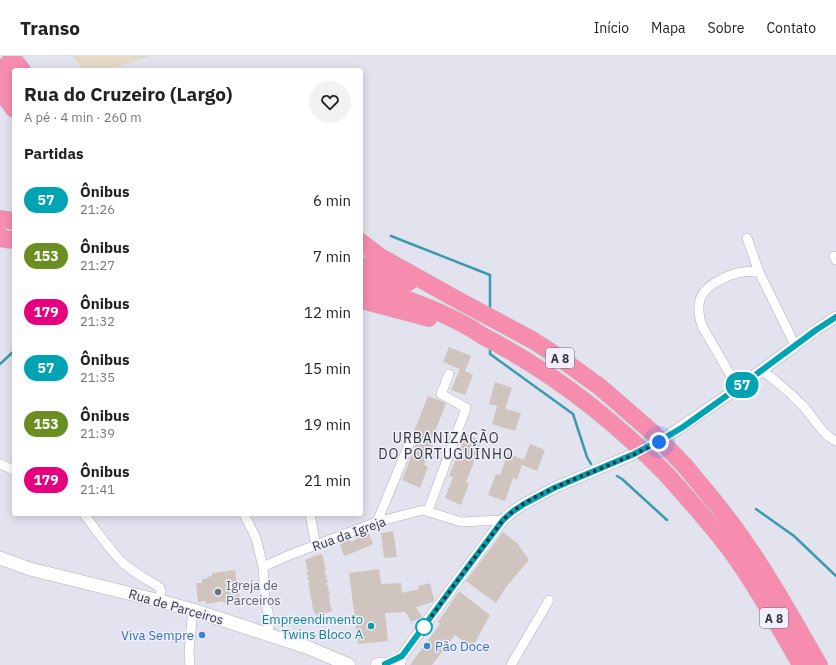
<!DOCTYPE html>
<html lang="pt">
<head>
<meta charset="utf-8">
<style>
  :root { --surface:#fff; --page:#f2f2f2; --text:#222; --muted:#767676; --line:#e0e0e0 }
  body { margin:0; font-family:"IBM Plex Sans",sans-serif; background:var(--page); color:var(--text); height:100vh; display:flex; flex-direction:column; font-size:15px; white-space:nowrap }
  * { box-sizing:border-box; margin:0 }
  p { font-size:13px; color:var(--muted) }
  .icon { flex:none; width:22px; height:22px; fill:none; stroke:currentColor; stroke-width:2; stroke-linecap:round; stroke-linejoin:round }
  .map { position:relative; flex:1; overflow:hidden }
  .sheet { position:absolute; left:12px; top:12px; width:351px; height:448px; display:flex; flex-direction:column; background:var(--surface); border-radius:4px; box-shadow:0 2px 10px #0003 }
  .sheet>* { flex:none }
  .badge { padding:0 8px; border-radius:13px; font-size:14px; line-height:26px }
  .you { position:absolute; width:20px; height:20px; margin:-10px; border:3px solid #fff; border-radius:50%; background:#1a73e8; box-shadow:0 0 0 6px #1a73e833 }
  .map>.badge { position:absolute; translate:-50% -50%; box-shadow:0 0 0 2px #fff }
  h2 { padding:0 12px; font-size:15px; line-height:36px }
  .round { display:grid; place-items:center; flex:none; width:42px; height:42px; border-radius:21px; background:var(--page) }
  .overview { display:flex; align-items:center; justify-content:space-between; height:68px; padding:0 12px }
  h1 { font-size:19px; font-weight:800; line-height:30px }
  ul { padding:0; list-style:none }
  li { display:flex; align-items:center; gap:12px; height:56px; padding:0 12px }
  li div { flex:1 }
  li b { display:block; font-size:15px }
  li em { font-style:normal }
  li .badge { min-width:44px; font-weight:700; text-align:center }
  header { display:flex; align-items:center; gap:24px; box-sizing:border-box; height:56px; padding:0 20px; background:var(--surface); border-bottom:1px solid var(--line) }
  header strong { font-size:19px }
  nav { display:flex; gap:22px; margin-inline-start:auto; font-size:14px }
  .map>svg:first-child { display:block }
</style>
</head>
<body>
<header>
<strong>Transo</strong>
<nav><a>Início</a><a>Mapa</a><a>Sobre</a><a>Contato</a></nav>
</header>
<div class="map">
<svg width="836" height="609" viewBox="0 0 836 609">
  <rect width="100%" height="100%" fill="#e3e3ef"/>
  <path fill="#e3dac5" d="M72 0H150L106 14H84Z"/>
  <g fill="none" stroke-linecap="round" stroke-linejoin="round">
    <path stroke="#3a9bad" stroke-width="2.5" d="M391 180 490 219V255
      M490 290V298L573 358 587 401 591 408
      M0 308 14 295
      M617 420 622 423 667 464
      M756 453 794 480 836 520"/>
  </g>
  <path fill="#d0c5be" d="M449 291 471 300 465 315 473 319 465 339 451 334 460 313 464 315 443 306Z
    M495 326 512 332 505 353 521 357 515 375 492 368 497 350 489 348Z
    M428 340 446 347 438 368 429 388 433 389 424 409 428 411 420 432 402 424 416 388 415 381 412 380Z
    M466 378 482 385 473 405 474 406 466 426 469 427 461 449 445 442 453 421 449 420Z
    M530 388 545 394 537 415 522 409 517 424 513 422 505 445 488 439 496 418 500 419 508 397 524 404 522 409Z
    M393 475 397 501 384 502 381 477Z
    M503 476 518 488 529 504 506 531 496 547 466 525Z
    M369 477 373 488 360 494 344 500 340 487 350 483 351 486Z
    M322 498 325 509H324L326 514 324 515 327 521H326L328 526 326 527 329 532 328 533 330 538 329 539 330 544H329L332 555 317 561 312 551 313 550 310 539H311L309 534 310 533 308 527H310L307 522 309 521 306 516 308 515 306 510H307L305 504 314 500Z
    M379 513 381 528 401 527 402 537 419 533 418 530 430 527 434 544 433 546 416 551 422 561 411 566 406 556 385 557 388 585 358 588 349 517Z
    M235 514 237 528H238L240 545 224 547 223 545 206 548 205 545 198 546 196 527H202V523H207V521L212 520V517Z
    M459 535 490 559 472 592 455 579 432 609H410L440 568 438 566Z"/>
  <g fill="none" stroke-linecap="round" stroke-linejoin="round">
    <defs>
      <path id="minor" d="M747 182 759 216
        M834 200 836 204
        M762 314C776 325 790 336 802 349 813 360 821 378 836 385
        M738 332 702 270C695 248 699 234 720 224 727 220 735 217 743 216 748 215 753 216 759 216L795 289
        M0 408 14 414
        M428 455 466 352 441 338 449 318
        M84 458C96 474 107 490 121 505 132 516 146 523 159 531L161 534 160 545
        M244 458 256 482 263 511
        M310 458 316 490
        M377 466 410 386
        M267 579 270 565 265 543 263 511 287 500 377 466 423 454 461 466 503 464
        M190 609 189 595 193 554
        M511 609 549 544"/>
      <path id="tertiary" d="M399 609 402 600 455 528 503 464 512 456 524 448 554 432 634 398 668 380 731 337 816 274 836 261"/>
      <path id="secondary" d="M0 502 30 513 160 545 193 554 309 592 349 609
        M377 609 381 608 387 609"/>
      <path id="motorway" d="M11 0 22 14
        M0 11 14 29
        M0 34 14 53
        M0 163 14 165
        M0 180 4 183 14 184
        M361 186 379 200 456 243 534 285 557 300 600 331 653 377
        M361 209 409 226
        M361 227C402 242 446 255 483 280
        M361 244 429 262
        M684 409C698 426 712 442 725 459 761 506 790 558 819 609
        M667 419C690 445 714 471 734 499 759 534 780 572 801 609"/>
    </defs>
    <use href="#minor" stroke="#afb0bb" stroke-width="10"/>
    <use href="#tertiary" stroke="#afb0bb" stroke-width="12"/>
    <use href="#secondary" stroke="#afb0bb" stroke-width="14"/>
    <use href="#motorway" stroke="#c2c2c4" stroke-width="18"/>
    <use href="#minor" stroke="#fff" stroke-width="9"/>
    <use href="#tertiary" stroke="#fff" stroke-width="11"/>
    <use href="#secondary" stroke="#fff" stroke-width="13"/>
    <use href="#motorway" stroke="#f68dae" stroke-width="17"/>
    <defs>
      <path id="motorway-bridge" d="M483 280C552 316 613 363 667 419
        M653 377 684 409"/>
    </defs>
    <use href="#motorway-bridge" stroke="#c2c2c4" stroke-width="18" stroke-linecap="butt"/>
    <use href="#motorway-bridge" stroke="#f68dae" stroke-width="17"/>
  </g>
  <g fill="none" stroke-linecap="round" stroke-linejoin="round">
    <defs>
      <path id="line" d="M385 608 402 600 455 528 503 464 512 456 524 448 554 432 634 398 668 380 683 371 750 323 816 274 836 261"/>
    </defs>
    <use href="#line" stroke="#fff" stroke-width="9"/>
    <use href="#line" stroke="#00a3b4" stroke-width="6"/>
    <path stroke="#343439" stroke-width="4" stroke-dasharray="0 7.2" d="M424 571 455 528 503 464C523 444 552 433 577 422 605 411 633 400 659 386"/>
  </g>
  <circle fill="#6b7280" stroke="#f0f0fc" stroke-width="1.5" cx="218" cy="536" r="4"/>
  <circle fill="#0f9aa8" stroke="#f0f0fc" stroke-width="1.5" cx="371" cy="570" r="4"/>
  <circle fill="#fff" stroke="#00a3b4" stroke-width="2" cx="424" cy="571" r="8"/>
  <g fill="#3f7fe0" stroke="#f0f0fc" stroke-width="1.5">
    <circle cx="202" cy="579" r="4"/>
    <circle cx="427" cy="590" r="4"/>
  </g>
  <g text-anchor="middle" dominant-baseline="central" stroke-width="3" stroke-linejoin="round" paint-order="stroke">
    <g fill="#f0f0fc" stroke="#6c6c74" stroke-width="1">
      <rect x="546" y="292" width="28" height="20" rx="3"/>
      <rect x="760" y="552" width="28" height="20" rx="3"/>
    </g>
    <g font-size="12" font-weight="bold" fill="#343439">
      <text x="560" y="302">A 8</text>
      <text x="774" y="562">A 8</text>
    </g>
    <g font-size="13" fill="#343439" stroke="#f0f0fc">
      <text transform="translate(349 478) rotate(-20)">Rua da Igreja</text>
      <text transform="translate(176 551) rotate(16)">Rua de Parceiros</text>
    </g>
    <g font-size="13" fill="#5b616d" stroke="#f0f0fc" text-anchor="start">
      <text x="226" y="529">Igreja de<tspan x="226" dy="15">Parceiros</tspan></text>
    </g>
    <g font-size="13" fill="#0d838f" stroke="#f0f0fc" text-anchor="end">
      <text x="363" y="563">Empreendimento<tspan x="363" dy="15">Twins Bloco A</tspan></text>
    </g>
    <g font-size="13" fill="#366cbe" stroke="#f0f0fc" text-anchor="end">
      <text x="194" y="579">Viva Sempre</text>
      <text x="435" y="590" text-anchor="start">Pão Doce</text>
    </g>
    <g font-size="14" letter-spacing="1" fill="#343439" stroke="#f0f0fc">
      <text x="446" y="382">URBANIZAÇÃO<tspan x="446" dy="16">DO PORTUGUINHO</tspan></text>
    </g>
  </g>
</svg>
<div class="you" style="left:659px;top:386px"></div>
<b class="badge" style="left:742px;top:329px;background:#00a3b4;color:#fff">57</b>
<section class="sheet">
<div class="overview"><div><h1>Rua do Cruzeiro (Largo)</h1><p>A pé · 4 min · 260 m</p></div><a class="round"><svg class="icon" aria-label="heart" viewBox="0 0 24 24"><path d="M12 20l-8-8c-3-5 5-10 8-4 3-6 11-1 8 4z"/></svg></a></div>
<h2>Partidas</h2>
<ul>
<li><span class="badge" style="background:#00a3b4;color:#fff">57</span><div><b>Ônibus</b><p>21:26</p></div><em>6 min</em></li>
<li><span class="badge" style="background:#6b8e23;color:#fff">153</span><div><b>Ônibus</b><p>21:27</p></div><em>7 min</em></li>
<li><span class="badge" style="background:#e6007e;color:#fff">179</span><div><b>Ônibus</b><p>21:32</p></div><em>12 min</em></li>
<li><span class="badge" style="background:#00a3b4;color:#fff">57</span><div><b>Ônibus</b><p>21:35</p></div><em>15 min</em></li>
<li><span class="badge" style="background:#6b8e23;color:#fff">153</span><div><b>Ônibus</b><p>21:39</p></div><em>19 min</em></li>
<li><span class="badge" style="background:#e6007e;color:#fff">179</span><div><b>Ônibus</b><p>21:41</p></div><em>21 min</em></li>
</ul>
</section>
</div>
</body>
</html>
